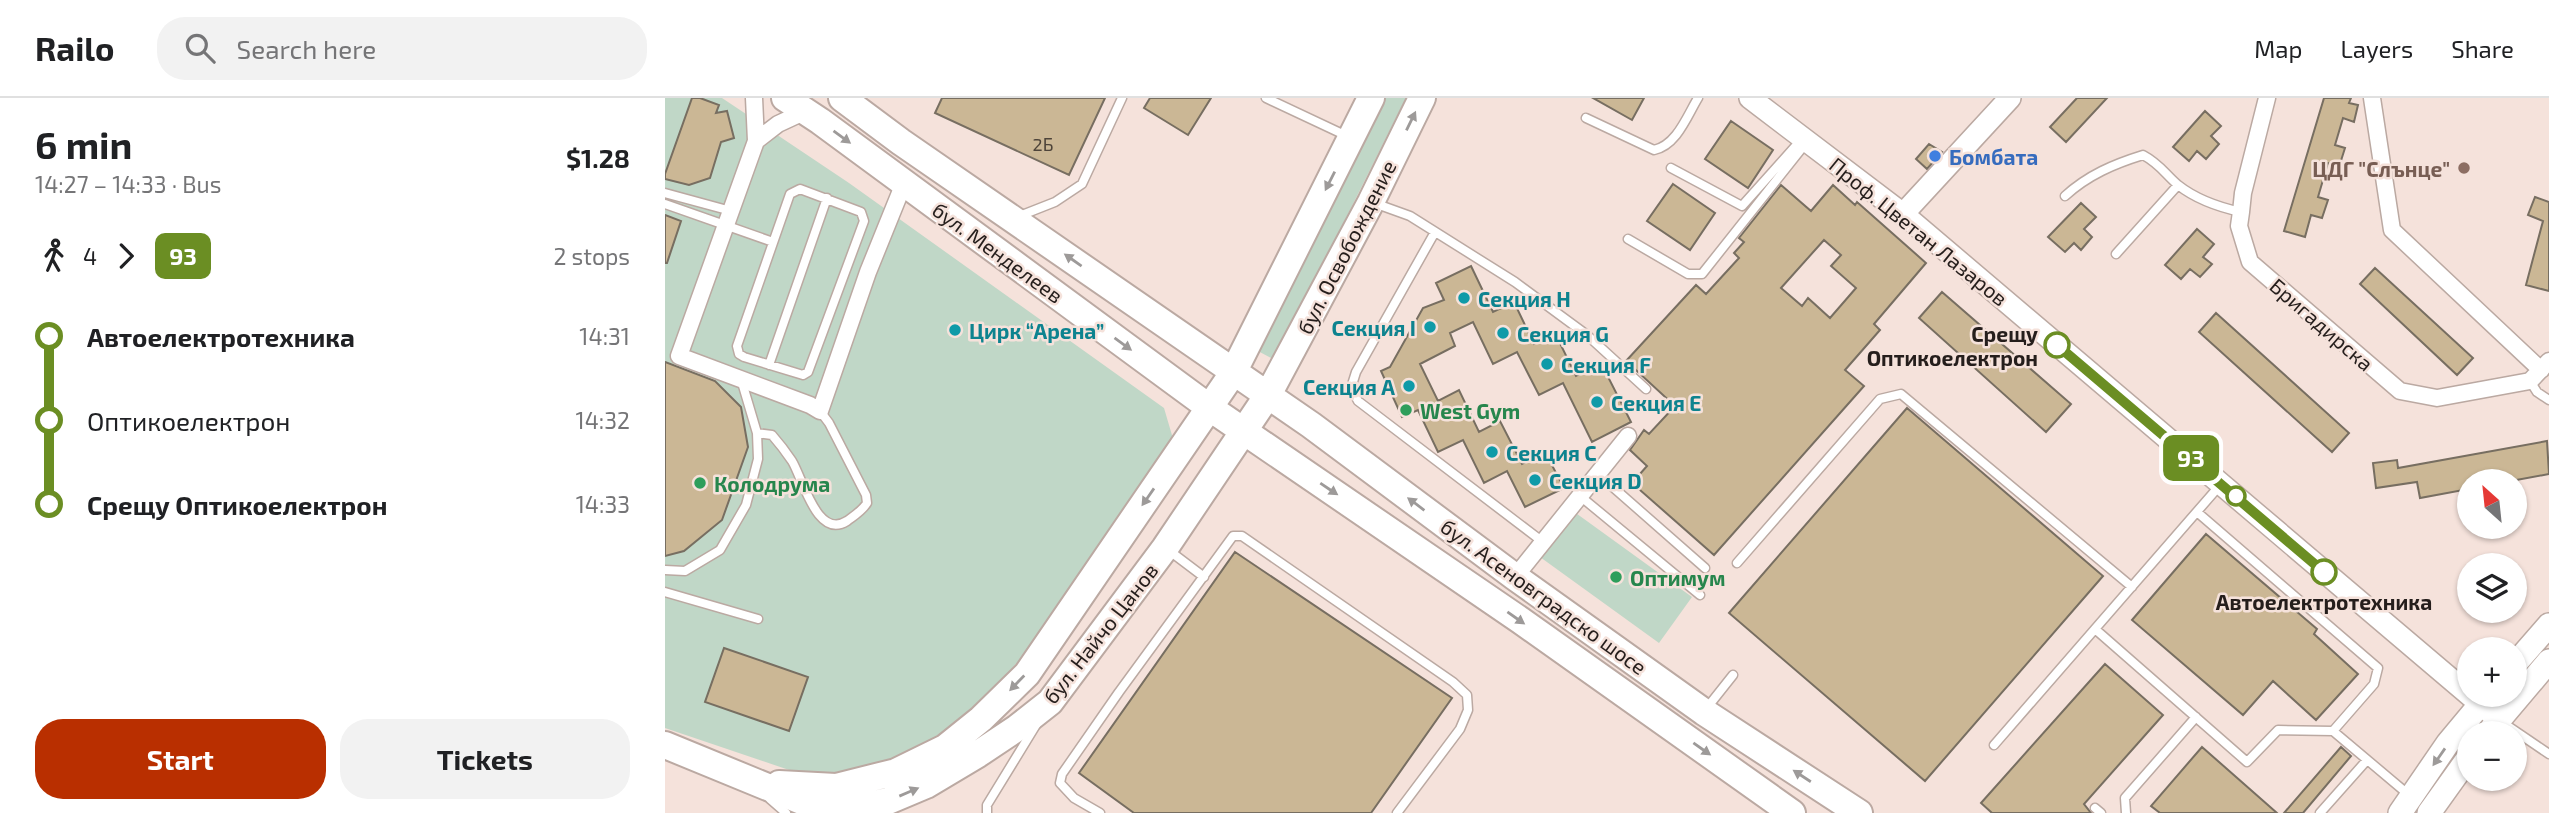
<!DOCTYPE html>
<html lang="en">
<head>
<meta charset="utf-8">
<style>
  :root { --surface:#fff; --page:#f2f2f2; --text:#202124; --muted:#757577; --line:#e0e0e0; --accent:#b92f00 }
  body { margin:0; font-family:"Exo 2",sans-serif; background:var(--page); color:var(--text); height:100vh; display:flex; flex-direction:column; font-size:26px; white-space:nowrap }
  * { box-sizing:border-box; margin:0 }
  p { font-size:23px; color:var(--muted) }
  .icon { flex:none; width:38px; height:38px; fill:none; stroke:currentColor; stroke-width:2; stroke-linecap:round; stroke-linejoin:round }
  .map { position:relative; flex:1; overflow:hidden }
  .drawer { display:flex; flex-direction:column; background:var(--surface); width:665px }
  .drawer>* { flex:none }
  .badge { padding:0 14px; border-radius:10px; font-size:24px; line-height:46px }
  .needle { width:46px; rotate:333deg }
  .fabs { position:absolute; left:1792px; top:371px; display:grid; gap:14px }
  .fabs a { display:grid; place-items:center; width:70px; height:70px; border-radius:50%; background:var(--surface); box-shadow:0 2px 5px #0004; font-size:35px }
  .map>.badge { position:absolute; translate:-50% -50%; box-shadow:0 0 0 4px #fff }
  .legs { display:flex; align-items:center; gap:10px; height:77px; padding:0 35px; font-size:23px }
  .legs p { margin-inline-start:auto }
  .summary { display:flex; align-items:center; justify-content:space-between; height:119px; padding:0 35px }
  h1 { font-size:38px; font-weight:700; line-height:52px }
  .primary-button { display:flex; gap:14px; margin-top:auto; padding:14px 35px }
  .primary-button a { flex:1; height:80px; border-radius:28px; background:var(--accent); color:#fff; font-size:28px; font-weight:700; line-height:80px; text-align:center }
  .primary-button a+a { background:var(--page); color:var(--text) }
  ul { padding:0 35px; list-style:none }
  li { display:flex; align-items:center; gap:24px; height:84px; font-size:26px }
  li i { display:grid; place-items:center; width:10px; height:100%; margin:0 9px; background:currentColor }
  li i::after { content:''; width:18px; height:18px; margin:-9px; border:5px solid; border-radius:50%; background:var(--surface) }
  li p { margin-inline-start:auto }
  li:first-child i { background:linear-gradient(#0000 50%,currentColor 0) }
  li:last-child i { background:linear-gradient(currentColor 50%,#0000 0) }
  header { display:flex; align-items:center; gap:42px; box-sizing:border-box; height:98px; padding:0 35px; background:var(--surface); border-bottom:2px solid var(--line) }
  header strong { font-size:33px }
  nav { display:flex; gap:38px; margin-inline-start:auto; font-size:24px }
  .search { width:490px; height:63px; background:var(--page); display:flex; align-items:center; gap:18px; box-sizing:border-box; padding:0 24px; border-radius:28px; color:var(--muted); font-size:26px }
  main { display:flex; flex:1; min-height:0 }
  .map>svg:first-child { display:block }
</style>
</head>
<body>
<header>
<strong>Railo</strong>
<div class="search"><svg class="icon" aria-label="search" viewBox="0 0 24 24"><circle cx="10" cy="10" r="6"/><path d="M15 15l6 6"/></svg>Search here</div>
<nav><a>Map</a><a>Layers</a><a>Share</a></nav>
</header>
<main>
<section class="drawer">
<div class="summary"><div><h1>6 min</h1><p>14:27 – 14:33 · Bus</p></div><b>$1.28</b></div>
<div class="legs"><svg class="icon" aria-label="walk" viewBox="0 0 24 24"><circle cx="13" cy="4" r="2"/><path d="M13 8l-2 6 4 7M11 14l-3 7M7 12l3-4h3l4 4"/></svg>4<svg class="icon" aria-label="forward" viewBox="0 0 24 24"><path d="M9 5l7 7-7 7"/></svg><b class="badge" style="background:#6b8e23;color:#fff">93</b><p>2 stops</p></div>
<ul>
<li><i style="color:#6b8e23"></i><b>Автоелектротехника</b><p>14:31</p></li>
<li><i style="color:#6b8e23"></i><span>Оптикоелектрон</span><p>14:32</p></li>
<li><i style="color:#6b8e23"></i><b>Срещу Оптикоелектрон</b><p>14:33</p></li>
</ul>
<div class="primary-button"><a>Start</a><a>Tickets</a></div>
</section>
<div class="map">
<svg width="1884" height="715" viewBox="0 0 1884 715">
  <rect width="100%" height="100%" fill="#f5e2db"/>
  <path fill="#c0d7c7" d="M0 0H57L184 85 499 310 509 344 367 548 321 599 274 638 225 666 183 676H136L0 630Z
    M720 0H741L610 262 591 252Z
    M908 413 1027 499 994 545 875 459Z"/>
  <path fill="#cbb795" stroke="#776e61" stroke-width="2" fill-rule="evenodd" d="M27 0H35L54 7 51 15 62 13 69 40 56 44 45 80 24 87 0 81V76Z
    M277 0H440L404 77 270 15Z
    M485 0H546L523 37 479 10Z
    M928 0H979L967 22Z
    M1412 0H1442L1401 44 1385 29Z
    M1659 0H1686L1684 5 1693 7 1689 24 1678 20 1670 47 1680 50 1674 69 1663 65 1653 99 1663 102 1657 120 1646 117 1640 139 1619 133Z
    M1540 13 1556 28 1546 38 1554 46 1541 61 1532 53 1524 63 1508 49Z
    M1066 23 1108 52 1083 90 1040 61Z
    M1264 46 1277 54 1262 71 1251 61Z
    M1008 86 1050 115 1025 152 982 123Z
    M1116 87 1146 113 1168 87 1190 107 1192 104 1261 165 1209 226 1215 232 1180 272 1199 288 1049 457 967 385 982 368 965 352 979 332 984 336 1010 308 961 263 1031 187 1041 196 1074 160 1069 155 1079 144 1074 140ZM1159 142 1176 157 1166 168 1191 190 1165 220 1143 200 1137 208 1116 190Z
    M1870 99 1884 104V193L1861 187 1878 123 1863 117Z
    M1416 105 1431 119 1419 131 1427 139 1416 152 1409 145 1400 154 1383 139Z
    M0 117 16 123 2 165H0Z
    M1532 131 1549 146 1538 159 1547 166 1535 179 1525 171 1516 181 1500 167Z
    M806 168 828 214 849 204 869 246 890 235 911 278 936 265 966 324 927 344 898 285 874 297 852 254 828 266 808 224 785 235 790 248 755 266 773 303 794 292 814 334 835 323 857 366 880 354 899 390 860 409 842 373 819 385 798 342 773 354 753 312 737 319 716 273 725 269 758 210 779 202 771 185Z
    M1710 170 1808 260 1792 277 1695 186Z
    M1277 194 1406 306 1381 334 1254 220Z
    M1551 215 1684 335 1667 354 1534 234Z
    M0 264 50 283 76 309 83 349 57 422 19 453 0 458Z
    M1242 310 1438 478 1260 683 1064 515Z
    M1882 343 1884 376 1846 383H1804V391L1755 400 1752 384 1711 390 1708 365 1732 362 1733 370Z
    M1541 436 1652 531 1649 536 1693 576 1651 622 1608 583 1578 617 1467 522Z
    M570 454 787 600 706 715H469L414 675Z
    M59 550 143 579 124 633 40 604Z
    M1440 566 1498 617 1419 706 1426 715H1327L1316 705Z
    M1537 649 1612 715H1495L1486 708Z
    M1676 649 1686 658 1638 715H1619Z"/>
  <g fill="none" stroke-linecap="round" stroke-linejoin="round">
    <defs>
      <path id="service" d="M601 0 684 39
        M921 20 989 52C1012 47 1022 18 1033 0
        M1006 70 1077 108 1136 42
        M135 91 196 114 199 123 143 274 138 277 79 259 74 256 72 248 125 96Z
        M0 95 66 113
        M1400 98C1423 77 1449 66 1478 57 1495 66 1500 76 1513 87 1532 102 1553 109 1576 114
        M709 105 745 118 850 184 922 237 981 291
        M0 106 108 144
        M352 119 390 104 417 86 457 0
        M770 134 691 274 686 290 693 303 878 444
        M963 141 1023 176H1037L1141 45
        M1451 156 1513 87
        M104 267 162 100
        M1865 283 1872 294 1884 302
        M92 335 107 337C114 345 121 354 127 363 138 381 152 442 182 423 190 417 197 413 202 405L201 397 164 325 155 313
        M933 376 1040 470
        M915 398 1035 497
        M502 451 539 479
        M1072 465 1215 301 1236 296 1467 489
        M0 472 20 473 55 452 81 407 93 361 92 335 76 281
        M0 494 93 521
        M1430 531 1582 664 1613 632 1668 633 1709 586 1713 570 1532 414
        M1041 611 1068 577
        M1837 624 1884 656
        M1668 633 1744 697
        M1329 647 1556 386
        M105 701 121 715
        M1430 710 1436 715
        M322 715V707L371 627
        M435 715 409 700 395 685 397 676 454 594 568 438H577L788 584 802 597 803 612 795 631 732 715
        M1461 715 1460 700 1531 619
        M1655 715 1702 662"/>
      <path id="minor" d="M89 0 91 43 14 258 145 307 155 313 203 174 239 85
        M1602 0 1578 95 1576 114 1574 128 1585 164 1735 293 1772 300 1865 283 1884 263
        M1707 0 1727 132 1876 272
        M91 43 113 26 141 13
        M850 479 963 338"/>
      <path id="tertiary" d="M1085 0 1238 116 1834 622
        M1238 116 1345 0"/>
      <path id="secondary" d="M1850 566 1884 527
        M1823 635 1884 563
        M1735 715 1783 645 1823 597
        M1764 715 1804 659"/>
      <path id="primary" d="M120 0 155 23 545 310 855 522 1127 715
        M177 0 236 44 646 327 850 479 1039 614 1194 715
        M0 647 139 704 161 711 179 713 223 703 261 687 313 656 352 630 385 604 500 450 603 297 706 104 757 0
        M114 686 171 689 231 674 280 650 316 621 362 576 568 275 706 0"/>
    </defs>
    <use href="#service" stroke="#bba9a2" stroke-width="11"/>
    <use href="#minor" stroke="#bba9a2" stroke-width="19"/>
    <use href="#tertiary" stroke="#bba9a2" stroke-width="24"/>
    <use href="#secondary" stroke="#bba9a2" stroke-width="26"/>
    <use href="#primary" stroke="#bba9a2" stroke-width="30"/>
    <use href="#service" stroke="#fff" stroke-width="8"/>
    <use href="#minor" stroke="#fff" stroke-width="16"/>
    <use href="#tertiary" stroke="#fff" stroke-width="21"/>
    <use href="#secondary" stroke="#fff" stroke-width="23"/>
    <use href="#primary" stroke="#fff" stroke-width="26"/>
  </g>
  <defs><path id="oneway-solid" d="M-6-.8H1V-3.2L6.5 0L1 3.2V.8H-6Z" transform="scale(1.75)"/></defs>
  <g fill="#9d9a99">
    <use href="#oneway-solid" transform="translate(746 23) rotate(-64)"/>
    <use href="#oneway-solid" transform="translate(177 39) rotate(36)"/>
    <use href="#oneway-solid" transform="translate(665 83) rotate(117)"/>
    <use href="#oneway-solid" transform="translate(408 162) rotate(-145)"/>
    <use href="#oneway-solid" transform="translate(458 246) rotate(36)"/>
    <use href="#oneway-solid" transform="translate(664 391) rotate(34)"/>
    <use href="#oneway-solid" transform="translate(483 399) rotate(125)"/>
    <use href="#oneway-solid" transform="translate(751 406) rotate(-143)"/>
    <use href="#oneway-solid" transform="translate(851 520) rotate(35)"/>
    <use href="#oneway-solid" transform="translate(352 585) rotate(134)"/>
    <use href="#oneway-solid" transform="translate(1037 651) rotate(35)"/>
    <use href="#oneway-solid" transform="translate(1774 659) rotate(125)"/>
    <use href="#oneway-solid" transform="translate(1137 678) rotate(-147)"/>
    <use href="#oneway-solid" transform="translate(244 694) rotate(-23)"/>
  </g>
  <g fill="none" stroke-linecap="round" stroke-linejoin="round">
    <defs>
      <path id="line-1" d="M1392 247 1659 474"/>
    </defs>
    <use href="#line-1" stroke="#fff" stroke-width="16"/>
    <use href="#line-1" stroke="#6b8e23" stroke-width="10"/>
  </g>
  <circle fill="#3f7fe0" stroke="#f5e2db" stroke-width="2.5" cx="1270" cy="58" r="7"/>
  <circle fill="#8d6e63" stroke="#f5e2db" stroke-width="2.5" cx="1799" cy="70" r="7"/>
  <g fill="#0f9aa8" stroke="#f5e2db" stroke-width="2.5">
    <circle cx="799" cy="200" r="7"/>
    <circle cx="765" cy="229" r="7"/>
    <circle cx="290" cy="232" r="7"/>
    <circle cx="838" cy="235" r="7"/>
    <circle cx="882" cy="266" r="7"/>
    <circle cx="744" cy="288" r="7"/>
    <circle cx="932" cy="304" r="7"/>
    <circle cx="827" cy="354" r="7"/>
    <circle cx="870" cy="382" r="7"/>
  </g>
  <g fill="#fff" stroke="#6b8e23" stroke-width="3.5">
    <circle cx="1392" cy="247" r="12"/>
    <circle cx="1571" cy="398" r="9"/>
    <circle cx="1659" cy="474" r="12"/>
  </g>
  <g fill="#2e9e5b" stroke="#f5e2db" stroke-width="2.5">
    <circle cx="741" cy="312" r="7"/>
    <circle cx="35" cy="385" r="7"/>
    <circle cx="951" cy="479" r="7"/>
  </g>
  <g text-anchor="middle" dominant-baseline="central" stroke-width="5" stroke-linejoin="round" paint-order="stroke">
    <g font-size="18" fill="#4e443a">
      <text x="378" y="46">2Б</text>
    </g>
    <g font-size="21" font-weight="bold" fill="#366cbe" stroke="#f5e2db" text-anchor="start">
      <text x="1284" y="58">Бомбата</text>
    </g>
    <g font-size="21" font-weight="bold" fill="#785e54" stroke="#f5e2db" text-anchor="end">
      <text x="1785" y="70">ЦДГ "Слънце"</text>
    </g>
    <g font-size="21" fill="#251e1c" stroke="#f5e2db">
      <text transform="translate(1254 133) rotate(39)">Проф. Цветан Лазаров</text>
      <text transform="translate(681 149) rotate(-63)">бул. Освобождение</text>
      <text transform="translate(333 154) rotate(36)">бул. Менделеев</text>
      <text transform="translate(1657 226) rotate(41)">Бригадирска</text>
      <text transform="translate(879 498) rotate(36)">бул. Асеновградско шосе</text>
      <text transform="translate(435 535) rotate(-52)">бул. Найчо Цанов</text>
    </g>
    <g font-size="21" font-weight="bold" fill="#0d838f" stroke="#f5e2db" text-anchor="start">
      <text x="813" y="200">Секция H</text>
      <text x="751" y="229" text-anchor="end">Секция I</text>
      <text x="304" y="232">Цирк “Арена”</text>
      <text x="852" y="235">Секция G</text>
      <text x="896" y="266">Секция F</text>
      <text x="730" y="288" text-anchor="end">Секция A</text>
      <text x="946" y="304">Секция E</text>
      <text x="841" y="354">Секция C</text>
      <text x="884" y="382">Секция D</text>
    </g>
    <g font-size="21" font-weight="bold" fill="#251e1c" stroke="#f5e2db" text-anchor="end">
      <text x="1373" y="235">Срещу<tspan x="1373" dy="24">Оптикоелектрон</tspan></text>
      <text x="1659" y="503" text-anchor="middle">Автоелектротехника</text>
    </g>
    <g font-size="21" font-weight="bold" fill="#27864d" stroke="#f5e2db" text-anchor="start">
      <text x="755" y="312">West Gym</text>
      <text x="49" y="385">Колодрума</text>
      <text x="965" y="479">Оптимум</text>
    </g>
  </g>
</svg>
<div class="fabs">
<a><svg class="needle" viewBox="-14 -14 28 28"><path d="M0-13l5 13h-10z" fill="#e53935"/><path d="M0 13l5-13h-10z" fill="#757577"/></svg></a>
<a><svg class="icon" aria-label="layers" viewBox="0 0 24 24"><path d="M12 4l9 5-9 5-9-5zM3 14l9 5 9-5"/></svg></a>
<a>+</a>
<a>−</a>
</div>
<b class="badge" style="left:1526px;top:360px;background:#6b8e23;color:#fff">93</b>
</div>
</main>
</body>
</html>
